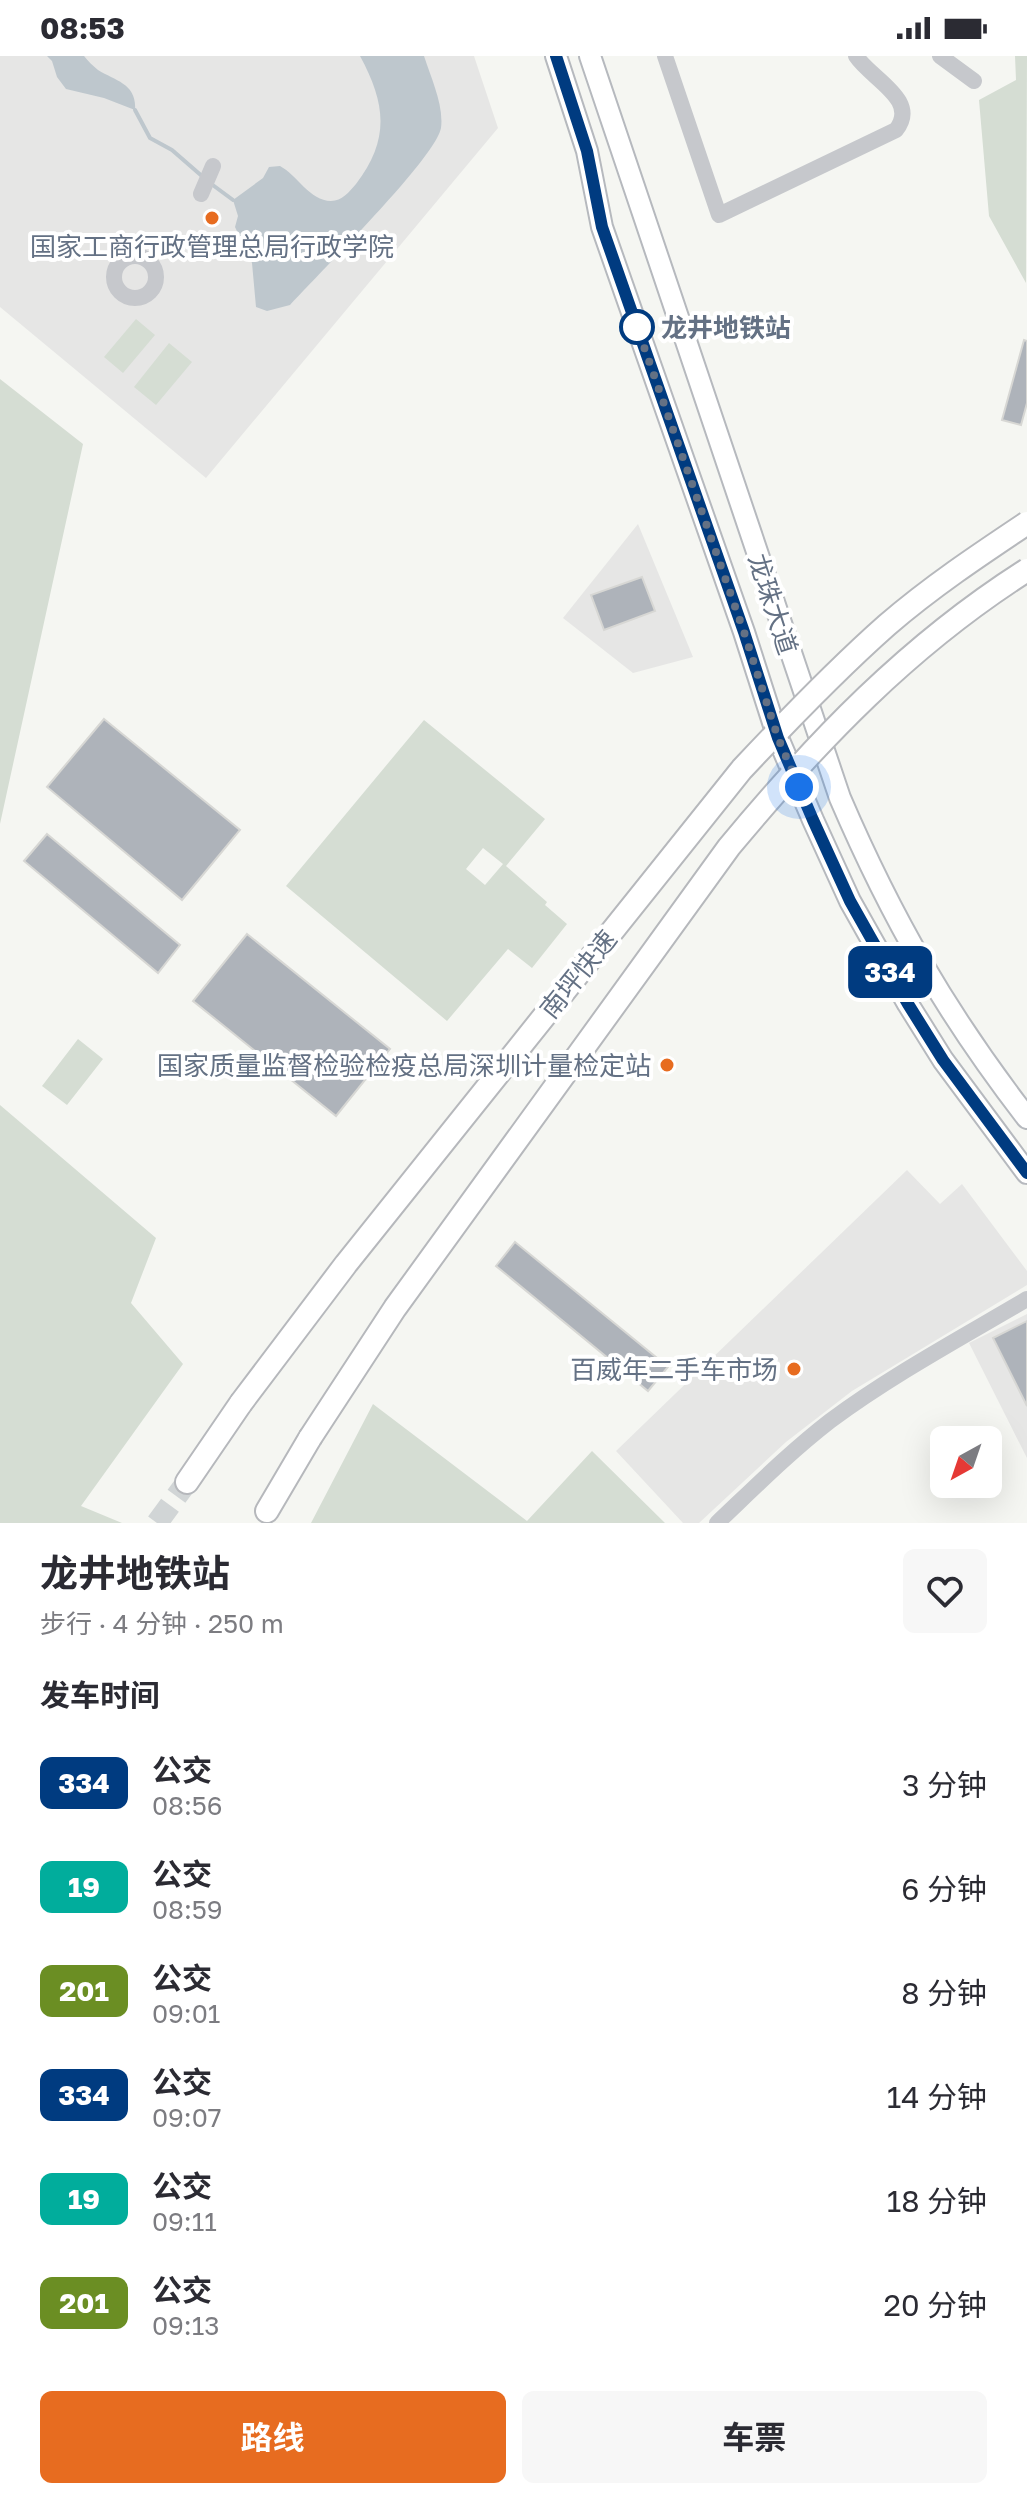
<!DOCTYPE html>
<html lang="zh">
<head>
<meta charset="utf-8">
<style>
  :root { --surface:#fff; --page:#f7f7f7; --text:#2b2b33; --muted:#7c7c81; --accent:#e76c20 }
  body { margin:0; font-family:"Golos Text","Noto Sans SC",sans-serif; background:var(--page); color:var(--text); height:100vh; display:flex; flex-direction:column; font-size:30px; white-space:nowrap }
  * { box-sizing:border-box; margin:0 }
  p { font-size:26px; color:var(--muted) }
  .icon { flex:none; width:44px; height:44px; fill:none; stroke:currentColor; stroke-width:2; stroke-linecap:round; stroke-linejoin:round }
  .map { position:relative; height:1467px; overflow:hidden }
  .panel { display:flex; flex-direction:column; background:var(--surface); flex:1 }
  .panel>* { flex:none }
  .badge { padding:0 16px; border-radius:12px; font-size:28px; line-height:52px }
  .needle { width:52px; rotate:220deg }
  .tools { position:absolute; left:930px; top:1370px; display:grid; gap:16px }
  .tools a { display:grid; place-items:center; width:72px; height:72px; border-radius:12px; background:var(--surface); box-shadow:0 8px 32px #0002; font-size:40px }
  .you { position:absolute; width:40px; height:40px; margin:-20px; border:6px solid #fff; border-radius:50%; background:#1a73e8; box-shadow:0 0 0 12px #1a73e833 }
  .map>.badge { position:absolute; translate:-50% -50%; box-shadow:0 0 0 4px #fff }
  h2 { padding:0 40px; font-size:30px; line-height:72px }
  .round { display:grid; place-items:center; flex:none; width:84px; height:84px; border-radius:12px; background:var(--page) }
  .overview { display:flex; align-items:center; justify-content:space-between; height:136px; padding:0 40px }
  h1 { font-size:38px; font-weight:700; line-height:60px }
  .cta { display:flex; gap:16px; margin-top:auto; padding:16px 40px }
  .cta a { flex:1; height:92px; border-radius:12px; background:var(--accent); color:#fff; font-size:32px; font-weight:700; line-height:92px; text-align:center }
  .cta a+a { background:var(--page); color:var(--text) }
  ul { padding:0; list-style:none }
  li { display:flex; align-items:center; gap:24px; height:104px; padding:0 40px }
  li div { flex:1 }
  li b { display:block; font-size:30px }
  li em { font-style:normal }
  li .badge { min-width:88px; font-weight:700; text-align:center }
  .status { display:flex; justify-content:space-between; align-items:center; height:56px; padding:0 40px; background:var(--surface); direction:ltr }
  .status svg { height:22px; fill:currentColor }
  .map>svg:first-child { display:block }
</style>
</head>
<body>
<div class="status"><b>08:53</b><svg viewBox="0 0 49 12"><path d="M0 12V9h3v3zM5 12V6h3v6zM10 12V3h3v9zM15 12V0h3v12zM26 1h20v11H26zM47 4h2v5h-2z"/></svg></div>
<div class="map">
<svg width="1027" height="1467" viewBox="0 0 1027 1467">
  <rect width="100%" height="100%" fill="#f5f6f2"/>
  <path fill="#e6e6e5" d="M0 0H474L498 72 206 422 0 251Z
    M638 468 693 601 633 617 563 562Z
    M907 1114 940 1148 962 1128 1027 1215V1229L852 1335 786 1386 699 1467H683L616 1395Z
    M1027 1258V1402L969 1287Z"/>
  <path fill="#d5ddd3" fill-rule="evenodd" d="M1015 0H1027L1026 227 989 160 979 44 1016 24Z
    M136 263 155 279 123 317 104 301Z
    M169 287 192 306 156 349 134 331Z
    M0 323 83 388 0 768Z
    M424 664 545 763 506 810 547 846 545 849 567 868 532 912 508 893 447 965 286 830ZM483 792 503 808 485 829 466 813Z
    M78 983 103 1003 67 1049 42 1030Z
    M0 1049 156 1182 131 1247 183 1308 81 1450 122 1467H0Z
    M373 1348 527 1465 592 1395 665 1467H311Z"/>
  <path fill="#bec7cd" d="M47 0H84C88 5 93 10 98 14 116 25 137 28 135 54L104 42 66 33 57 21 52 5Z
    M360 0H424C431 22 444 49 441 72 435 103 318 218 290 249L267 255 256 251 252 207 235 171 238 160 233 144 263 122 269 111 280 110C297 119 310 145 331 145 342 145 349 136 356 128 390 83 386 48 360 0Z"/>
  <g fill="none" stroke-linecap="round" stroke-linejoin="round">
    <path stroke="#bec7cd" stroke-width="4" d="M135 54 150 82 172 94 203 121
      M210 127 233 144"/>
  </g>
  <path fill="#aeb3ba" stroke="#d7d7d4" stroke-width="2" d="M1024 284 1027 285V347L1021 369 1002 364Z
    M642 521 655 555 604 574 591 539Z
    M104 663 240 774 182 844 47 731Z
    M47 778 180 889 158 917 24 805Z
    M247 878 390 993 336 1060 193 945Z
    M515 1186 668 1311 648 1335 496 1210Z
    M1027 1265V1350L993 1282Z"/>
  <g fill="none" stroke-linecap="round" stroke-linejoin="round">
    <path stroke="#d1d5d6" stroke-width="22" stroke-dasharray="22 11" stroke-linecap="butt" d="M157 1467 187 1426"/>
    <defs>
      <path id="major" d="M556 0 587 95 602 171 744 576 778 682 813 764 850 845 908 948 943 1004 1027 1117
        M590 0 840 742C892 863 946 957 1027 1062"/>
      <path id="highway" d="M187 1426 241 1347
        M267 1455 310 1382"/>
    </defs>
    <use href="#major" stroke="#b6b9be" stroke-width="24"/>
    <use href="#highway" stroke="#b6b8bc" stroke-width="26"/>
    <path stroke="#c6c8cc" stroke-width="16" d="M665 0 719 159 896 74C920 44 871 23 856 0
      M940 0 974 25
      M201 138 213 110
      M114 221a21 21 0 1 1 42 0a21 21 0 1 1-42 0Z
      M717 1467C754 1432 790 1396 830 1365 892 1319 961 1282 1027 1243"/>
    <use href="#major" stroke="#fff" stroke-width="20"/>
    <use href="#highway" stroke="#fff" stroke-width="22"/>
    <defs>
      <path id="highway-bridge" d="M241 1347 346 1208 742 713C789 663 836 614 887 569 931 531 979 499 1027 467
        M310 1382 395 1252 729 791C818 684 909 589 1027 514"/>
    </defs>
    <use href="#highway-bridge" stroke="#b6b8bc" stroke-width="26" stroke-linecap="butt"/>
    <use href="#highway-bridge" stroke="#fff" stroke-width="22"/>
  </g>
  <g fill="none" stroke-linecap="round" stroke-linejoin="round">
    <defs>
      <path id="line" d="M556 0 587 95 602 171 744 576 778 682 813 764 850 845 908 948 943 1004 1027 1117"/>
    </defs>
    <use href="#line" stroke="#fff" stroke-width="18"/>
    <use href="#line" stroke="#003b80" stroke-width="12"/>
    <path stroke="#647184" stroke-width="8" stroke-dasharray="0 14.4" d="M637 271 636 268 744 576 778 682 799 731"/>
  </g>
  <g fill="#e76c20" stroke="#fff" stroke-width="3">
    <circle cx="212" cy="162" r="8"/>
    <circle cx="667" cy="1009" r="8"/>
    <circle cx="794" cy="1313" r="8"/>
  </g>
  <circle fill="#fff" stroke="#003b80" stroke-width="4" cx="637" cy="271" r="16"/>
  <g text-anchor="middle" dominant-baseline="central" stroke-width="8" stroke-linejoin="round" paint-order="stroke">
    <g font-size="26" fill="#647184" stroke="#fff" text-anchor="end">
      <text x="212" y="190" text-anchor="middle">国家工商行政管理总局行政学院</text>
      <text x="651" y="1009">国家质量监督检验检疫总局深圳计量检定站</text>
      <text x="778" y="1313">百威年二手车市场</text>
    </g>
    <g font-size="26" font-weight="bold" fill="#647184" stroke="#fff" text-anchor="start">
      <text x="661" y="271">龙井地铁站</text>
    </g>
    <g font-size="26" fill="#647184" stroke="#fff">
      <text transform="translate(773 548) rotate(72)">龙珠大道</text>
      <text transform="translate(578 918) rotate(-51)">南坪快速</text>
    </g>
  </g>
</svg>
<div class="tools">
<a><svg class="needle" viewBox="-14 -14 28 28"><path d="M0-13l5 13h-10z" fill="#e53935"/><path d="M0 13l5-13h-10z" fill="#7c7c81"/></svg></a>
</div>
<div class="you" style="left:799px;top:731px"></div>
<b class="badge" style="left:890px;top:916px;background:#003b80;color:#fff">334</b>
</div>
<section class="panel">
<div class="overview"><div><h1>龙井地铁站</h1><p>步行 · 4 分钟 · 250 m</p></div><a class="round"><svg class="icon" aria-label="heart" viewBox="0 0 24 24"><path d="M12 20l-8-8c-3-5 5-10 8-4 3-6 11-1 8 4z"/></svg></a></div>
<h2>发车时间</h2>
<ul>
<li><span class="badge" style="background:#003b80;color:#fff">334</span><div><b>公交</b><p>08:56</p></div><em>3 分钟</em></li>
<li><span class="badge" style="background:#01ad9c;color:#fff">19</span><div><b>公交</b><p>08:59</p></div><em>6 分钟</em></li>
<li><span class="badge" style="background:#6b8e23;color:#fff">201</span><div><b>公交</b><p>09:01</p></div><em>8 分钟</em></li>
<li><span class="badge" style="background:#003b80;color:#fff">334</span><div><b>公交</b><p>09:07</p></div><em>14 分钟</em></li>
<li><span class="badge" style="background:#01ad9c;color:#fff">19</span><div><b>公交</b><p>09:11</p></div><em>18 分钟</em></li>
<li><span class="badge" style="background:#6b8e23;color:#fff">201</span><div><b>公交</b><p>09:13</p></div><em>20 分钟</em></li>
</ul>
<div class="cta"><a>路线</a><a>车票</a></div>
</section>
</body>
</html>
